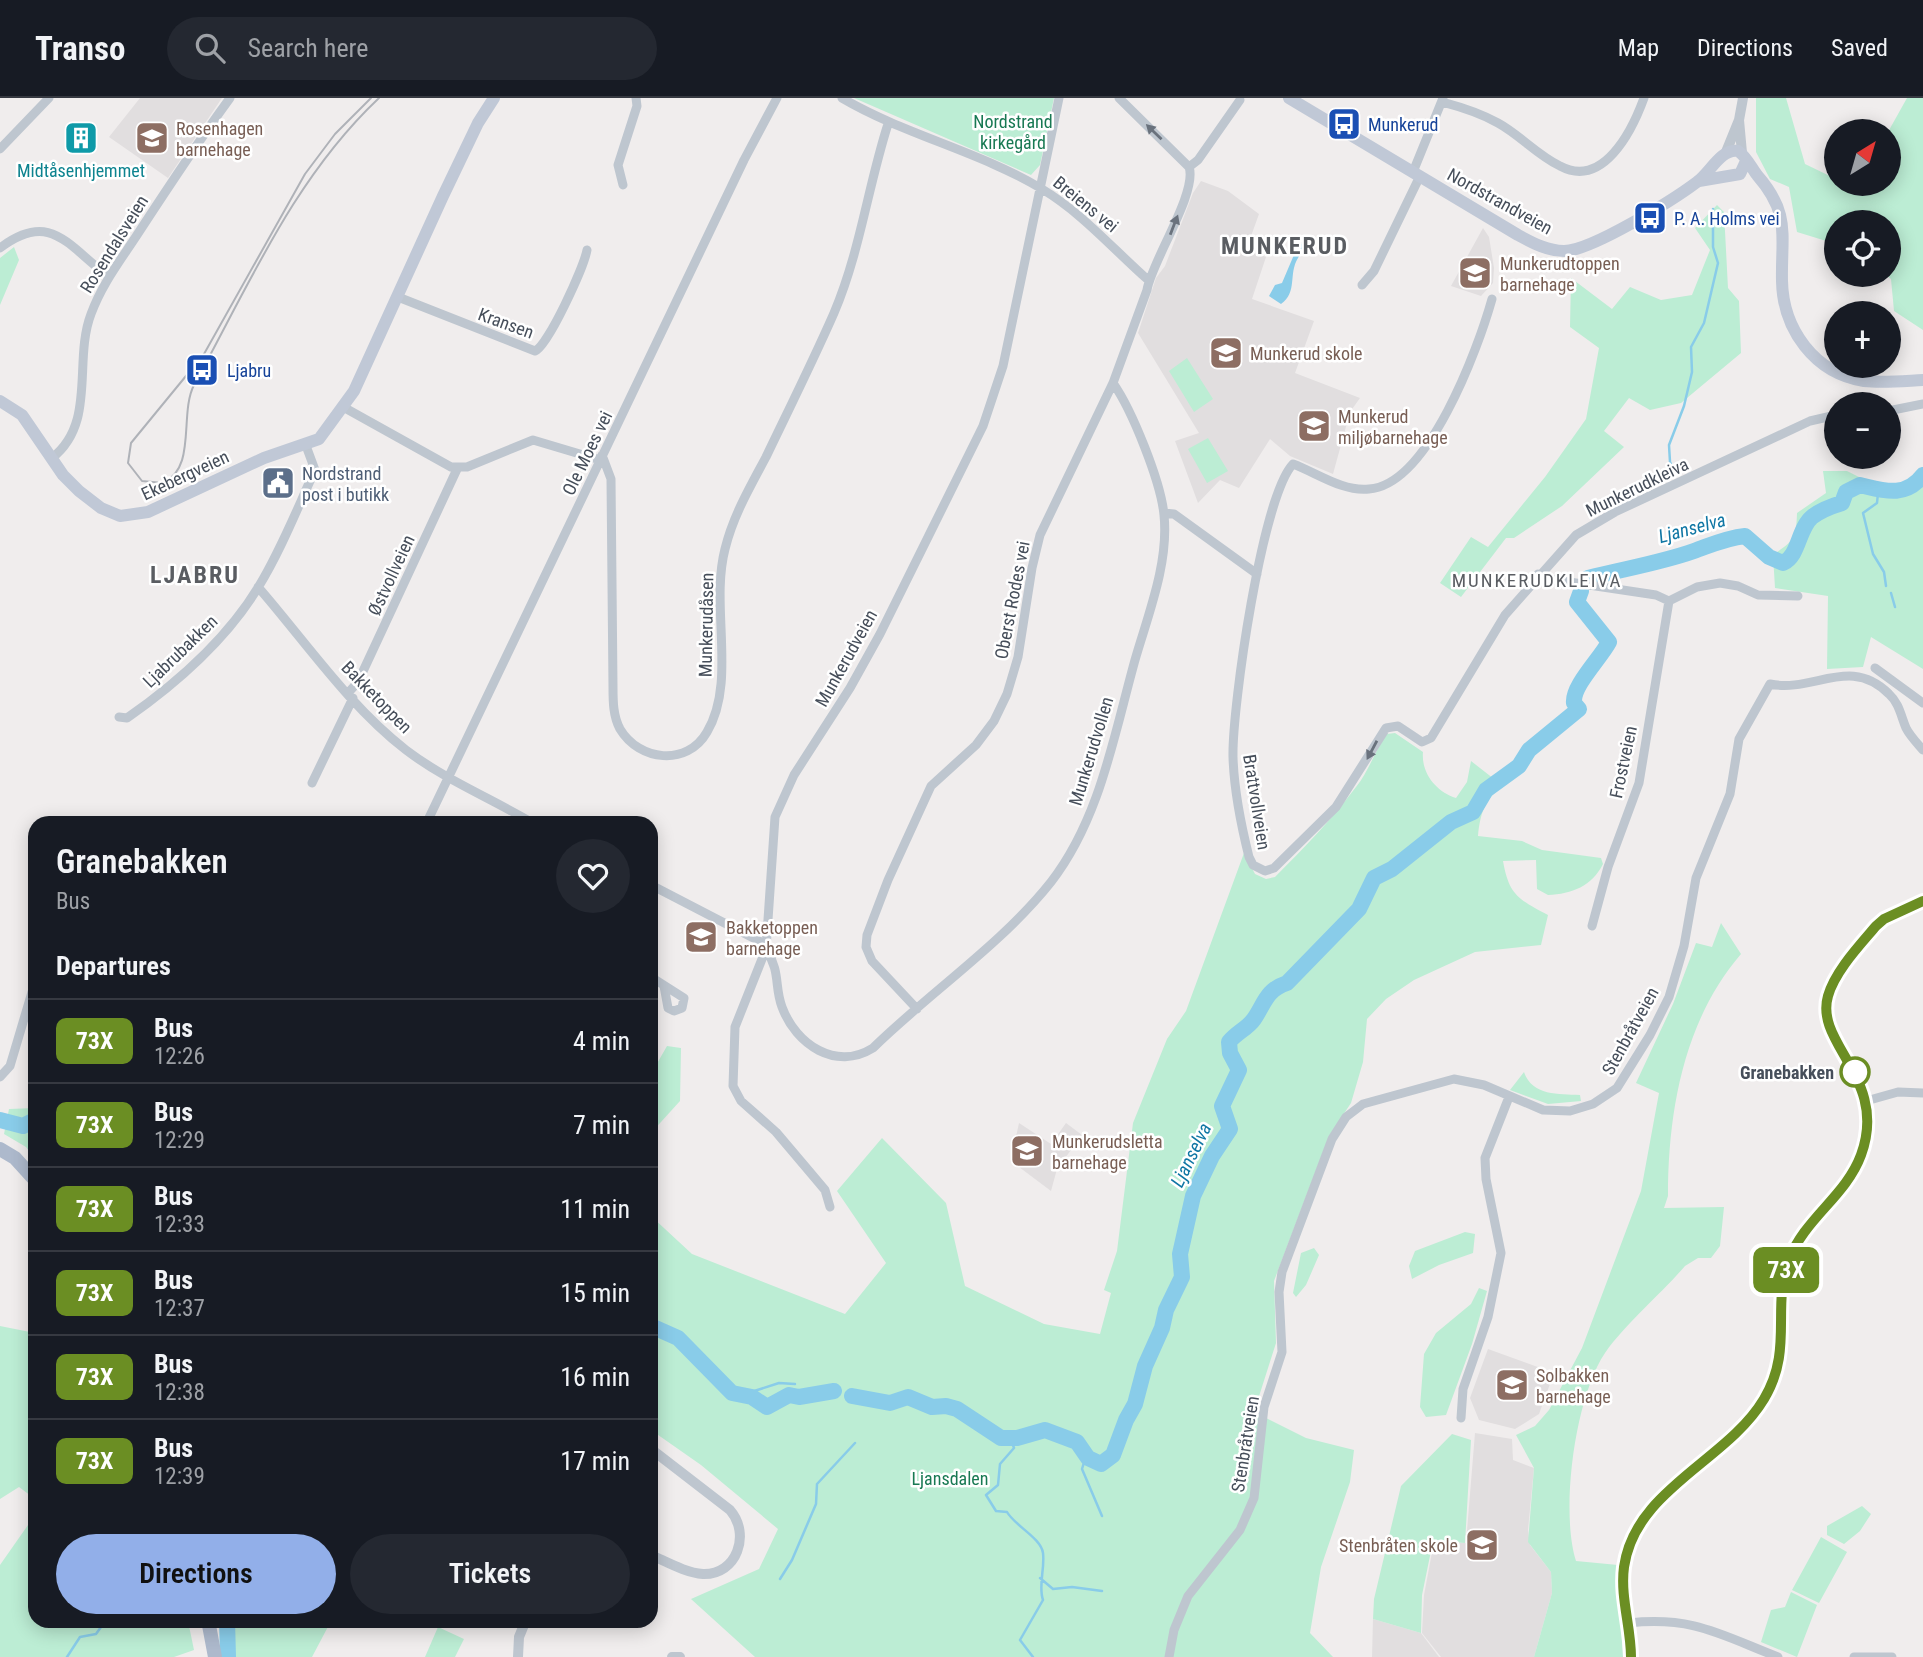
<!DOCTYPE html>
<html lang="en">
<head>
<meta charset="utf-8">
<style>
  :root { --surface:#171b24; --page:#242831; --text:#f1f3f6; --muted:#9ea1a6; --line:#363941; --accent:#92afe9 }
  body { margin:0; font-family:"Roboto Condensed",sans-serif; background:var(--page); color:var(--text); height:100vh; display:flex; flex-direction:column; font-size:26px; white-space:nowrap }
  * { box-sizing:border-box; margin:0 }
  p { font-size:23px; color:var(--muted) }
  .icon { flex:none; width:38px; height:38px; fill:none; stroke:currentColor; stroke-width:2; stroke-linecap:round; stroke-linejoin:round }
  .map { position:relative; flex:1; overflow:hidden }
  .side { position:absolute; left:28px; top:718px; width:630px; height:812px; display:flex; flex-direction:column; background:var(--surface); border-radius:21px; box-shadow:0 4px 18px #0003 }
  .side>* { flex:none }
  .badge { padding:0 14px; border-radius:10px; font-size:24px; line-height:46px }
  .needle { width:46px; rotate:37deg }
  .buttons { position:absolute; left:1824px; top:21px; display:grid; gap:14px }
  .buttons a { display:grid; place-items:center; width:77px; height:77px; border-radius:50%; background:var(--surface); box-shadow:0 4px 18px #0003; font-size:35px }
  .map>.badge { position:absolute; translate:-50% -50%; box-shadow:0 0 0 4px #fff }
  h2 { padding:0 28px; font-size:26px; line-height:63px }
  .round { display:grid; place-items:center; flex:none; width:74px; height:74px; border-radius:37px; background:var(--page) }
  .overview { display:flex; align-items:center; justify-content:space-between; height:119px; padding:0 28px }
  h1 { font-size:33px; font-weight:600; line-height:52px }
  .action { display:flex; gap:14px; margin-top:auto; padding:14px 28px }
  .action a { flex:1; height:80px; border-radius:42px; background:var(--accent); color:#111; font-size:28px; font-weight:600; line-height:80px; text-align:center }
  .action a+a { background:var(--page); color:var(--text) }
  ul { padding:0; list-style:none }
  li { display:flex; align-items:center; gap:21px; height:84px; padding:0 28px; border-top:2px solid var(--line) }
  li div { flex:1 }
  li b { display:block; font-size:26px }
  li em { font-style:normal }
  li .badge { min-width:77px; font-weight:700; text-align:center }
  header { display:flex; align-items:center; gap:42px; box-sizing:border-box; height:98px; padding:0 35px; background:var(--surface); border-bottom:2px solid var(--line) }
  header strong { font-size:33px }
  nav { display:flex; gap:38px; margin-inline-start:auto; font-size:24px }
  .search { width:490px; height:63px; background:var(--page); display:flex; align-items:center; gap:18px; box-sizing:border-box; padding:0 24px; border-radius:38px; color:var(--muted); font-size:26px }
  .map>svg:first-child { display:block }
</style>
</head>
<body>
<header>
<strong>Transo</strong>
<div class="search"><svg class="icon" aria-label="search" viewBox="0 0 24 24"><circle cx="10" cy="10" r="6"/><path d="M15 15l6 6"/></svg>Search here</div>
<nav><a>Map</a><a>Directions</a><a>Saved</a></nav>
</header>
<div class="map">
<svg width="1923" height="1559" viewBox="0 0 1923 1559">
  <rect width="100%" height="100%" fill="#f0eded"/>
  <path fill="#e1dedf" d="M140 0H222L168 80 109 39Z
    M1201 83 1228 93 1259 116 1246 152 1266 159 1252 201 1314 223 1295 275 1360 300 1350 314 1333 376 1290 358 1270 341 1239 390 1220 382 1198 405 1175 343 1199 335 1138 235 1156 180 1165 168 1193 95Z
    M1483 130 1489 139 1494 170 1493 185 1481 198 1451 188Z
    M1019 1025 1051 1046 1066 1025 1082 1037 1057 1071 1051 1093 1019 1069 1022 1064 1012 1057Z
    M1488 1251 1554 1275 1539 1316 1515 1331 1479 1322 1470 1300Z
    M1475 1335 1512 1341 1513 1362 1534 1370 1528 1432 1530 1447 1551 1474 1552 1495 1534 1559H1441L1422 1535 1424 1497 1433 1449 1436 1445H1466Z
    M1373 1521 1421 1535 1439 1559H1372Z"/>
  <path fill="#bcedd4" d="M854 0H1054L1040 67 1031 77Z
    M1756 0H1786L1805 66 1836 81V86L1868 89 1869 86H1888V34L1907 0H1923V232L1894 213 1891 181 1886 177H1888V124H1836V146L1797 134 1789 89 1770 81 1756 54Z
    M1717 107 1724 114 1728 190 1739 203 1741 255 1681 305 1650 312 1629 300 1604 333 1624 349 1562 408 1514 440H1506L1461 499 1440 485 1471 439 1488 449 1545 379 1586 321 1599 250 1570 229 1571 180 1612 211 1630 189 1661 202 1692 197 1710 152 1695 130Z
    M14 149 19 162 0 207V160Z
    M1187 260 1213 301 1194 314 1169 273Z
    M1208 340 1228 373 1207 385 1188 351Z
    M1823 373H1847L1883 391 1923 383V571L1871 539 1863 569 1827 571 1828 498 1775 490 1773 457C1794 442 1796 442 1797 415L1826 395Z
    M1395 635 1423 654C1421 676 1437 694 1456 700L1467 684 1471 663 1503 688C1484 701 1480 717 1478 738L1522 743 1542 752 1601 760 1603 766C1592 788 1572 796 1548 797L1537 791 1536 762 1503 763C1509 797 1518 801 1548 817L1541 847 1475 854 1414 882 1386 901 1367 921 1363 964 1351 1005 1329 1038 1274 1183 1276 1245 1254 1314 1306 1340 1354 1352 1350 1384 1321 1469 1310 1535 1333 1559H755L691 1501 759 1471 778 1431 701 1367 651 1332V1118L692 1156 845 1216 886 1165 837 1093 882 1040 946 1105 965 1188 1044 1226 1100 1236 1111 1195 1104 1192 1117 1153 1133 1025 1167 941 1186 913 1244 755 1255 776 1266 781 1275 779C1304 750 1332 721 1356 689 1369 673 1375 652 1387 636Z
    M1721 825 1741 856C1684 922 1668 1013 1668 1098L1664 1110 1724 1109 1720 1148 1711 1160H1698L1685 1168C1661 1196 1625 1226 1605 1255 1575 1299 1560 1413 1576 1463L1618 1467 1623 1559H1534L1552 1495 1551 1474 1528 1444 1534 1370 1516 1337 1535 1328 1549 1312 1582 1250 1641 1093 1659 995 1636 985 1673 906 1696 845 1712 849Z
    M667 948 681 950 680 1003 651 1035V976Z
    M1524 974C1532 998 1559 996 1580 997L1581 1003 1548 1006 1510 992Z
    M35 1010V1061L26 1049 4 1036 9 1011Z
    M1465 1134 1475 1136 1473 1155 1439 1167 1412 1181 1409 1168 1415 1153Z
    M1314 1150 1319 1157 1306 1187 1296 1199 1293 1195 1301 1155Z
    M1479 1190 1487 1193 1472 1246 1446 1317 1426 1319 1420 1309 1424 1256 1436 1235 1471 1206Z
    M0 1228 35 1235V1401L19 1389 0 1401Z
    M1452 1336 1471 1342 1465 1445 1436 1443 1432 1448 1422 1497 1421 1535 1373 1521 1374 1501 1401 1388Z
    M1862 1408 1871 1416 1860 1433 1844 1446 1827 1437V1428Z
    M35 1417V1522L188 1523 194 1552 174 1559H0V1467Z
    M1821 1439 1847 1454 1819 1505 1792 1492Z
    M1791 1494 1817 1507 1797 1559 1761 1544 1771 1512 1785 1509Z
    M221 1523 331 1522V1523L312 1559H227Z
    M438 1529 464 1541 455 1559H425Z"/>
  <path fill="#89cce9" d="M1299 145 1305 147C1305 155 1301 154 1298 160 1288 176 1298 194 1281 206L1269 198 1275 187 1282 185Z"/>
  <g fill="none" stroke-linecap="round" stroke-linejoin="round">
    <path stroke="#89cce9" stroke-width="2.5" d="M1676 376 1670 364 1669 347 1684 308 1692 274 1691 249 1704 225 1718 165 1713 149V111
      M1878 395 1877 405 1863 415 1873 456 1884 474 1886 488
      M1891 495 1895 509
      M745 1296 779 1285 795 1286
      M1011 1341 1014 1350 1000 1366 998 1387 986 1397 996 1413 1007 1414C1015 1428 1041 1440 1043 1455 1045 1471 1038 1488 1043 1502L1020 1542 1033 1559
      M1086 1358 1082 1371 1102 1418
      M1040 1480 1053 1491 1072 1489 1102 1493
      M780 1481 792 1462 816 1406 817 1386 855 1345
      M67 1559 80 1539 96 1536 106 1522"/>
    <path stroke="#89cce9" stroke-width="16" d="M1588 480C1623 471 1660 465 1694 453 1711 447 1726 440 1745 438L1769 459 1783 465C1799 458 1798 431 1812 419 1821 412 1832 408 1842 405L1846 394 1860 387C1882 392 1905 401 1923 377
      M0 1022 23 1028 35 1022
      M651 1228 678 1240 732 1295 752 1299 767 1309 789 1297 799 1299 834 1293
      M852 1298 890 1305 908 1299 932 1309 946 1308 957 1311 1001 1340H1017L1045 1332 1077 1344 1088 1360 1101 1366 1113 1357 1126 1322 1135 1306 1145 1268 1162 1230 1166 1212 1182 1179 1180 1156 1193 1098 1212 1058 1230 1031 1222 1008 1239 972 1230 955 1229 944C1236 935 1248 930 1254 921 1265 905 1266 892 1287 885L1359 811 1374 780 1392 771 1451 724 1473 714 1486 692 1519 668 1529 652 1579 611 1574 605C1572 588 1600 561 1609 544L1577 504 1581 493
      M227 1522 228 1559"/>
    <path stroke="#bec6cf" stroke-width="9" d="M842 0C905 37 979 53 1042 91 1082 115 1113 151 1147 181
      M1119 0 1189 69
      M1442 4C1461 9 1480 15 1498 25 1520 37 1537 57 1560 68 1603 91 1632 33 1644 0
      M0 51 49 0
      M1189 69 1198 62 1240 2
      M1413 74 1443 0
      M623 87 618 67 637 8 636 0
      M0 150C50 112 67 147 108 178
      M1362 187 1374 173 1420 78
      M398 199 535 253C548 248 584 169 587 152
      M1492 201C1478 251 1428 387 1369 391 1343 394 1317 375 1293 366 1262 399 1232 609 1233 659 1234 692 1241 727 1249 759L1253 767 1265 773 1274 770 1336 709 1386 630 1398 628 1422 644 1431 640 1505 517 1576 437 1615 414 1810 323 1836 317
      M345 310 451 369H467L533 342 600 362
      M1888 313 1923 306
      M602 357 611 381 613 589C613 603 613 618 620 631 639 663 687 669 707 634 737 584 710 508 725 451 733 418 750 389 766 359 789 311 813 263 834 215 860 154 868 88 888 26
      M52 360C97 325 73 263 91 216 102 186 120 163 137 137 167 91 197 45 230 0
      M1164 415 1174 416 1257 476
      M1538 476 1549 481 1656 497 1669 503 1697 489 1720 485 1738 488 1758 497 1798 498
      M258 489C305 543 349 608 406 652 444 681 490 700 531 724
      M1875 570 1923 605
      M348 595 358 584 458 369
      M119 619 127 620C177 585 227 541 259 488 281 452 297 411 315 372L305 345
      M312 685 353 600
      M427 724 744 62 777 0
      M651 787 765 846
      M1592 828 1608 769 1639 685 1669 503
      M766 851C781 875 774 887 782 909 796 947 836 973 873 950 929 895 1002 846 1051 784 1100 721 1114 637 1135 562 1148 517 1169 465 1164 417 1161 384 1132 312 1113 285
      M651 879 684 900 682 910 674 913 668 910 664 888
      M917 911 872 863 866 849 867 837 888 782 931 688 976 647 994 623 1007 596 1018 559 1032 470 1040 437 1113 285 1147 192C1151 165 1198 94 1189 69
      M0 979 10 968 35 884
      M1866 1003 1898 994 1923 995
      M830 1109 825 1092 809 1073 776 1034 741 1003 733 988 735 929 766 851 775 719 794 677 850 590 880 536 983 328 1003 268 1059 0
      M1461 1320 1463 1291 1488 1219 1501 1155 1486 1081 1485 1060 1509 999
      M1629 1525C1693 1518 1721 1537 1778 1559
      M1169 1559 1174 1532 1188 1498 1240 1432 1254 1400 1264 1309 1282 1254 1279 1194 1282 1174 1332 1041 1346 1019 1363 1006 1454 981 1484 987 1543 1012 1570 1013 1593 1006 1617 990 1650 937 1669 899 1684 848 1696 780 1730 696 1739 641 1770 586C1814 595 1850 557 1889 596 1899 605 1901 618 1906 630 1910 638 1917 645 1923 652
      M1631 1559C1631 1529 1620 1499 1624 1470 1635 1390 1729 1363 1766 1298 1793 1251 1772 1205 1790 1159 1806 1121 1845 1098 1860 1060 1891 981 1816 951 1827 901 1830 886 1842 873 1851 861 1860 849 1868 833 1880 823 1892 814 1910 811 1923 803
      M1854 1559H1892"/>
    <path stroke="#bec6cf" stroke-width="10" d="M1739 22 1742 55
      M1726 54 1739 22 1743 0
      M651 1351 730 1412C751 1436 737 1477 703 1476 686 1475 667 1464 651 1457
      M518 1559 519 1539 526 1522
      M672 1559H680"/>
    <path stroke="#c0c8d6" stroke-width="12" d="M1289 0 1518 137C1533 145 1547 153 1564 153 1591 153 1673 102 1697 84 1710 75 1721 50 1738 53 1746 58 1751 69 1757 77 1791 116 1781 136 1782 183 1783 231 1814 275 1864 283 1883 285 1903 283 1923 282
      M1699 83 1740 76 1746 63
      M0 303 22 317 63 377 79 393 101 410 120 418 148 414 264 360 319 341 354 293 443 98 478 25 494 0"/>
    <path stroke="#adb9cc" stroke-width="14" d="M0 1051 15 1060 35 1082
      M208 1522 215 1559"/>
    <path stroke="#afb2b8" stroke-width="2" d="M371 0 335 36 305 76 204 256 131 345 128 365 142 383 163 385C197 370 179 316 194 287 249 187 294 80 379 0"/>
  </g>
  <defs><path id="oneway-solid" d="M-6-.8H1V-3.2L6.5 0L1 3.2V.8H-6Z" transform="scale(1.75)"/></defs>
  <g fill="#6a727d">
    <use href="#oneway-solid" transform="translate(1154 34) rotate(-136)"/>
    <use href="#oneway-solid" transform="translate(1174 127) rotate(-69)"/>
    <use href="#oneway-solid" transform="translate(1372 652) rotate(118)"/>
  </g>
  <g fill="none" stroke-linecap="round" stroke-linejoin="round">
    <defs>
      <path id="line" d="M1631 1559C1631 1529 1620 1499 1624 1469 1635 1391 1727 1363 1764 1301 1794 1251 1771 1209 1789 1162 1804 1121 1846 1098 1861 1057 1889 981 1814 946 1828 898 1835 873 1860 847 1876 828L1884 821 1923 803"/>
    </defs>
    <use href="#line" stroke="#fff" stroke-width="16"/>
    <use href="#line" stroke="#6b8e23" stroke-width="10"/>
  </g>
  <defs>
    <symbol id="bus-square" viewBox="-11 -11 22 22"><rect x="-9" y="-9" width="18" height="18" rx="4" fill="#1a4fb4" stroke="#fff"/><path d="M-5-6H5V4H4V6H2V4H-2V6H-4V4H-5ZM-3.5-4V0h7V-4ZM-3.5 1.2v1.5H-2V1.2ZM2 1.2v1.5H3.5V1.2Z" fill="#fff"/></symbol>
    <symbol id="building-square" viewBox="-11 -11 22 22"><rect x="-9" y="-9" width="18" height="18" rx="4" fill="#0f9aa8" stroke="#fff"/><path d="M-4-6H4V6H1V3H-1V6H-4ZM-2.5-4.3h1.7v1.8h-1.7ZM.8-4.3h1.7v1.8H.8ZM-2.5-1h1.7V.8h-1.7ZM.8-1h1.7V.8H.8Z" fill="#fff"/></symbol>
    <symbol id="school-square" viewBox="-11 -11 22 22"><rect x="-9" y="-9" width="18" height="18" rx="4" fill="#8d6e63" stroke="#fff"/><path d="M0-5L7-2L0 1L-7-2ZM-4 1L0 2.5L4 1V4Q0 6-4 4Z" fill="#fff"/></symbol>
    <symbol id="civic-square" viewBox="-11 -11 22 22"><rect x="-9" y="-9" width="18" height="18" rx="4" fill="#5c6f8a" stroke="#fff"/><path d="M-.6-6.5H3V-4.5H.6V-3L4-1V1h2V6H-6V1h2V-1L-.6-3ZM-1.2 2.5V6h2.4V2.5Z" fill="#fff"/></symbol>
  </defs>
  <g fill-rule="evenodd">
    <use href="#bus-square" x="1325" y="7" width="38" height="38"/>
    <use href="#building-square" x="62" y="21" width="38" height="38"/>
    <use href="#school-square" x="133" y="21" width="38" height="38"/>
    <use href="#bus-square" x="1631" y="101" width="38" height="38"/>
    <use href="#school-square" x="1456" y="156" width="38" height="38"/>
    <use href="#school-square" x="1207" y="236" width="38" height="38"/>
    <use href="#bus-square" x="183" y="253" width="38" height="38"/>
    <use href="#school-square" x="1295" y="309" width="38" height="38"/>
    <use href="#civic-square" x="259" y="366" width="38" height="38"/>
    <use href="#school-square" x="682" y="820" width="38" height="38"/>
    <use href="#school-square" x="1008" y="1034" width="38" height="38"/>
    <use href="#school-square" x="1493" y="1268" width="38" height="38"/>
    <use href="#school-square" x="1463" y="1428" width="38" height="38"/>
  </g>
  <circle fill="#fff" stroke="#6b8e23" stroke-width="3.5" cx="1855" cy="974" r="14"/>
  <g text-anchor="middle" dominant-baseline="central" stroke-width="5" stroke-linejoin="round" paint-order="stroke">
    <g font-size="18" fill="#187953" stroke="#fff">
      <text x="1013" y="23">Nordstrand<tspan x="1013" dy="21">kirkegård</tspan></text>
      <text x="950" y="1380">Ljansdalen</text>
    </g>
    <g font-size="18" fill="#164399" stroke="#fff" text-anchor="start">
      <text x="1368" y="26">Munkerud</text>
      <text x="1674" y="120">P. A. Holms vei</text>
      <text x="227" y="272">Ljabru</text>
    </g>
    <g font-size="18" fill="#785e54" stroke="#fff" text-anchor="start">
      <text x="176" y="30">Rosenhagen<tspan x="176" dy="21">barnehage</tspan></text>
      <text x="1500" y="165">Munkerudtoppen<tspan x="1500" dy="21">barnehage</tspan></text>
      <text x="1250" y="255">Munkerud skole</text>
      <text x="1338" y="318">Munkerud<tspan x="1338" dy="21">miljøbarnehage</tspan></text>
      <text x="726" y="829">Bakketoppen<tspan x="726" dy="21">barnehage</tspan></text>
      <text x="1052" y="1043">Munkerudsletta<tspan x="1052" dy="21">barnehage</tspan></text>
      <text x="1536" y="1277">Solbakken<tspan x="1536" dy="21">barnehage</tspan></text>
      <text x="1458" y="1447" text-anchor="end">Stenbråten skole</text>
    </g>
    <g font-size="18" fill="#0d838f" stroke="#fff">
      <text x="81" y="72">Midtåsenhjemmet</text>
    </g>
    <g font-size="18" fill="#464e5a" stroke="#fff">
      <text transform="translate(1500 103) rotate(29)">Nordstrandveien</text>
      <text transform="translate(1086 106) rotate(39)">Breiens vei</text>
      <text transform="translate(114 146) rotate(-58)">Rosendalsveien</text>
      <text transform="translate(506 225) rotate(20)">Kransen</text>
      <text transform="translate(587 355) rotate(-64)">Ole Moes vei</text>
      <text transform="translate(185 377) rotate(-25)">Ekebergveien</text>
      <text transform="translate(1637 389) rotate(-26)">Munkerudkleiva</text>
      <text transform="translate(391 477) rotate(-65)">Østvollveien</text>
      <text transform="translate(1012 502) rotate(-79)">Oberst Rodes vei</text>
      <text transform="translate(706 527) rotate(-89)">Munkerudåsen</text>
      <text transform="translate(180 553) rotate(-44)">Ljabrubakken</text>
      <text transform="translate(846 560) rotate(-61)">Munkerudveien</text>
      <text transform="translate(377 599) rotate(46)">Bakketoppen</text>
      <text transform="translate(1091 653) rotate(-73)">Munkerudvollen</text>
      <text transform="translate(1623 664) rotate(-78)">Frostveien</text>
      <text transform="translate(1257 704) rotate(81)">Brattvollveien</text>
      <text transform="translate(1630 933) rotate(-61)">Stenbråtveien</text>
      <text transform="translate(1245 1346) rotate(-81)">Stenbråtveien</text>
    </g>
    <g font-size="18" fill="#4e5e75" stroke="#fff" text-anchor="start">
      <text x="302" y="375">Nordstrand<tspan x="302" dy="21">post i butikk</tspan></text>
    </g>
    <g font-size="18" font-weight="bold" fill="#464e5a" stroke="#fff" text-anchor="end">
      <text x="1834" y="974">Granebakken</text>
    </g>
    <g font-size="19" font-style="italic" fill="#0f76a4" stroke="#fff">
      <text transform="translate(1692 430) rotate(-15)">Ljanselva</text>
      <text transform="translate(1191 1057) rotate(-64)">Ljanselva</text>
    </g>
    <g font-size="19" letter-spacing="2" fill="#5a5d62" stroke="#fff">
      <text x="1537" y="482">MUNKERUDKLEIVA</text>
    </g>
    <g font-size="24" font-weight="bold" letter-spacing="2" fill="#5a5d62" stroke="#fff">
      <text x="1285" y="148">MUNKERUD</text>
      <text x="195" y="477">LJABRU</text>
    </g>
  </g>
</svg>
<div class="buttons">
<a><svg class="needle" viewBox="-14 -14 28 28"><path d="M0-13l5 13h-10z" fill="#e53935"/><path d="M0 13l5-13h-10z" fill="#9ea1a6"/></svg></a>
<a><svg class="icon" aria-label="locate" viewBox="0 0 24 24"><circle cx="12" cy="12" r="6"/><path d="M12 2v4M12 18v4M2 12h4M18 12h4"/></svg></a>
<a>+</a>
<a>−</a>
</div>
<b class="badge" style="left:1786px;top:1172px;background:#6b8e23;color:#fff">73X</b>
<section class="side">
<div class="overview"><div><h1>Granebakken</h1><p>Bus</p></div><a class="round"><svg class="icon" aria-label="heart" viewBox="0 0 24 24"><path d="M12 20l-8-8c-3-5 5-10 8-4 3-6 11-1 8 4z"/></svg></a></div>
<h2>Departures</h2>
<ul>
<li><span class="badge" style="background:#6b8e23;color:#fff">73X</span><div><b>Bus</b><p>12:26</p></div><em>4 min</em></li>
<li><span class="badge" style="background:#6b8e23;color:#fff">73X</span><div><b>Bus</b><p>12:29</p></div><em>7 min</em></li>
<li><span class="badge" style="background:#6b8e23;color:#fff">73X</span><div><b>Bus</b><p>12:33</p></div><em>11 min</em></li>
<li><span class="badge" style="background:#6b8e23;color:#fff">73X</span><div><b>Bus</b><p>12:37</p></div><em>15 min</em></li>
<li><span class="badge" style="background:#6b8e23;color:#fff">73X</span><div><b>Bus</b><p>12:38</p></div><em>16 min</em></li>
<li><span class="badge" style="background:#6b8e23;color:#fff">73X</span><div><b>Bus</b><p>12:39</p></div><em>17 min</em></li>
</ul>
<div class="action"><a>Directions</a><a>Tickets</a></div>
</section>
</div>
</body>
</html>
